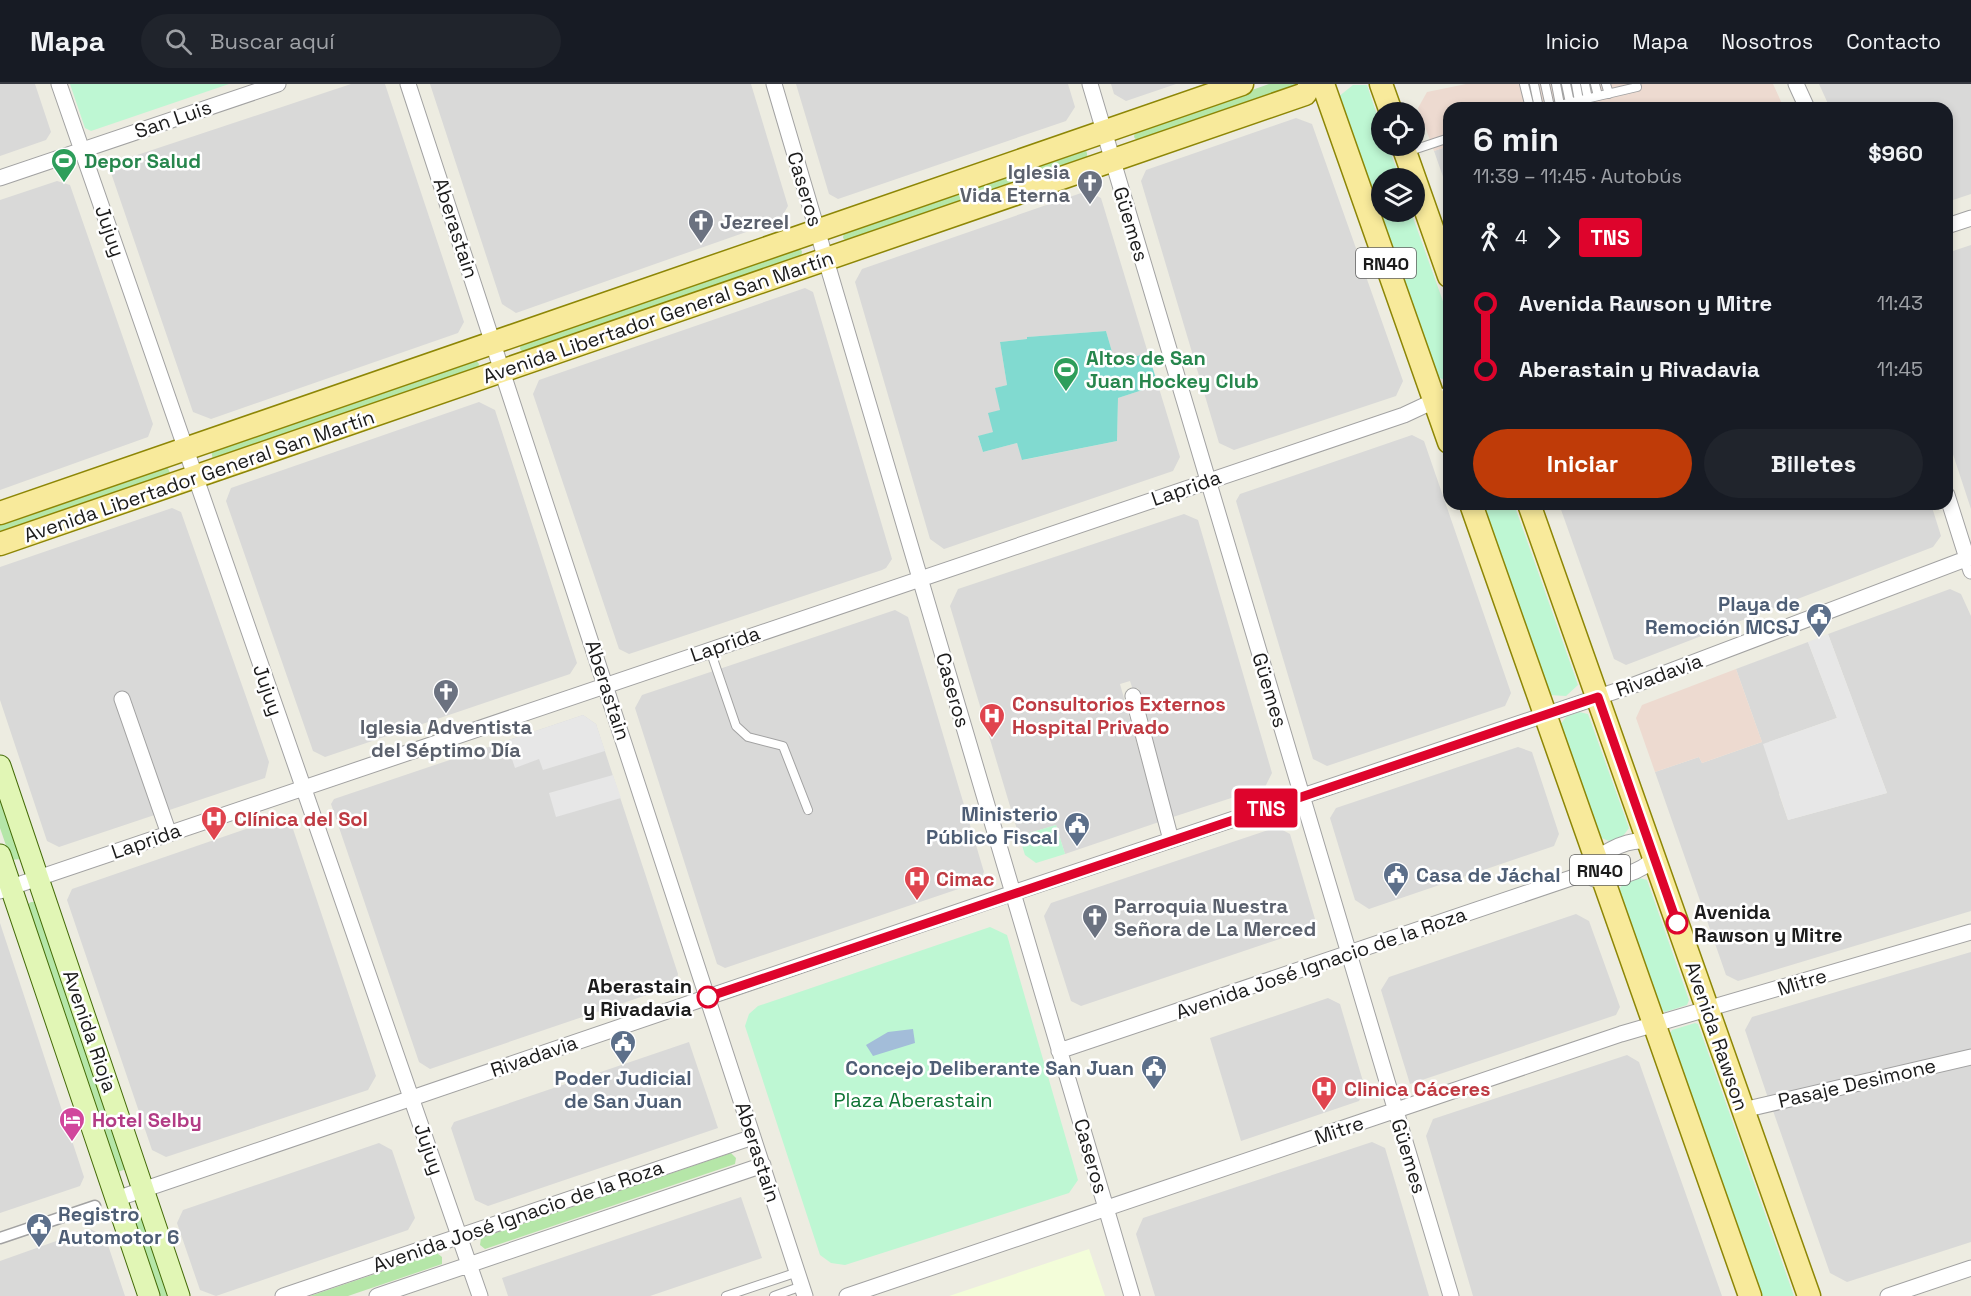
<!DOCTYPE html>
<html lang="es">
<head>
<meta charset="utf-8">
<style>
  :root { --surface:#171b24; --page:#20242c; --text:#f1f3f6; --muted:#9ea1a6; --line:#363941; --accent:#bf3b08 }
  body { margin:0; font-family:"Space Grotesk",sans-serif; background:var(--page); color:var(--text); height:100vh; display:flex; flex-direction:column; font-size:22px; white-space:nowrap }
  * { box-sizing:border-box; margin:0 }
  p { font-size:20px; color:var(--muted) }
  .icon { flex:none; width:33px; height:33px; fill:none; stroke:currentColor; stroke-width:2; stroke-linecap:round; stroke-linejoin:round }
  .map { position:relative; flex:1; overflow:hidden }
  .side { position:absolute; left:1443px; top:18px; width:510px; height:408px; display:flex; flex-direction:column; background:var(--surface); border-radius:18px; box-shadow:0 3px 9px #0003 }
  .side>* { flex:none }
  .badge { padding:0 12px; border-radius:4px; font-size:21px; line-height:39px }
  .fabs { position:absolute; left:1371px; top:18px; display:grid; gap:12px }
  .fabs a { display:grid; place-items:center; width:54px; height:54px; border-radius:50%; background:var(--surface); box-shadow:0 3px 9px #0003; font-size:30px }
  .map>.badge { position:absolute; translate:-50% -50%; box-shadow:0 0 0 3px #fff }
  .legs { display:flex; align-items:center; gap:9px; height:66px; padding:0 30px; font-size:20px }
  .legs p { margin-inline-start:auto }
  .head { display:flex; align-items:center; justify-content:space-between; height:102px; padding:0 30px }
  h1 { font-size:33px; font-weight:700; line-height:45px }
  .cta { display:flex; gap:12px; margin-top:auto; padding:12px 30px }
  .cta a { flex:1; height:69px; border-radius:36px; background:var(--accent); color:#fff; font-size:24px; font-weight:700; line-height:69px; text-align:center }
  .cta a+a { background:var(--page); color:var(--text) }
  ul { padding:0 30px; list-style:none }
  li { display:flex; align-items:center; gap:21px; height:66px; font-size:22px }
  li i { display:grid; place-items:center; width:9px; height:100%; margin:0 8px; background:currentColor }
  li i::after { content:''; width:15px; height:15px; margin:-8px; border:4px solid; border-radius:50%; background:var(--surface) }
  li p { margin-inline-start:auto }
  li:first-child i { background:linear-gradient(#0000 50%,currentColor 0) }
  li:last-child i { background:linear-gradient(currentColor 50%,#0000 0) }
  header { display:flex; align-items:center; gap:36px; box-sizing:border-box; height:84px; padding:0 30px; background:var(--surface); border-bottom:2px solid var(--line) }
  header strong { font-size:28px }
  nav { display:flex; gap:33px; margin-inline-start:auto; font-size:21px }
  .search { width:420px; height:54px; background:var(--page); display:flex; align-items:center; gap:15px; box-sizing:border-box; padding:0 21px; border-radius:33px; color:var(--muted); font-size:22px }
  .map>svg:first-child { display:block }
</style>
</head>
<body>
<header>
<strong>Mapa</strong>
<div class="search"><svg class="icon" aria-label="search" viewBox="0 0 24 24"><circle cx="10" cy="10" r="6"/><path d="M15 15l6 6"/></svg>Buscar aquí</div>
<nav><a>Inicio</a><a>Mapa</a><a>Nosotros</a><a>Contacto</a></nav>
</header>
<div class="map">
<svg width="1971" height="1212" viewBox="0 0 1971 1212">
  <rect width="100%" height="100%" fill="#edece1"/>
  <path fill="#d9d9d8" d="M0 0H35L51 48 46 56 0 72Z
    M351 0H385L464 238 458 249 211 335 193 328 110 86 113 79Z
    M430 0H751L788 122 780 136 516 229 502 220Z
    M796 0H1068L1075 23 1066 37 838 115 829 110Z
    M1111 0H1176L1126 17 1114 10Z
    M1819 0H1971V110L1947 118V24H1830Z
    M1296 34 1312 40 1403 297 1396 312 1234 366 1219 359 1141 97 1146 86Z
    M1449 62V107H1448L1434 67Z
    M57 97 70 101 153 340 148 353 0 406V116Z
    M1087 107 1101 114 1148 269 1115 278 1106 247 1028 253V255L1000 258 1007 301 996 304 1001 326 993 348 978 353 983 368 1017 359 1023 376 1117 357 1118 314 1158 301 1180 373 1173 387 944 465 930 455 855 198 862 185Z
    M1971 161V425L1947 352V169Z
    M805 204 813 208 892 475 886 484 882 486 629 570 619 565 533 310 539 296Z
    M479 318 495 326 577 579 570 590 325 673 313 667 226 417 231 404Z
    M1412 351 1424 357 1511 609 1505 622 1327 682 1313 675 1236 417 1240 410Z
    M1559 420H1931L1941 452 1933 463 1626 581 1614 575Z
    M172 424 181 428 269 678 265 694 59 763 47 757 0 616V483Z
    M1184 430 1198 436 1272 689 1265 703 1173 733 1138 604 1133 606 1130 597 1120 600 1159 738 1065 770 1056 741 1019 752 950 522 958 505Z
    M1950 505 1961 510 1971 532V827L1738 897 1726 891 1655 688 1699 673 1702 679 1762 658 1736 585 1808 558 1837 634 1769 658 1781 708 1779 710 1788 736 1887 709 1828 550Z
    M895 526 908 533 984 788 979 798 725 884 717 880 635 624 642 611Z
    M583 631 596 640 678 890 676 901 430 985 419 978 331 720 334 715Z
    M1518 663 1532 668 1559 750 1554 762 1369 825 1355 816 1330 734 1336 724Z
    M278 734 292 742 376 992 368 1006 166 1073 152 1066 67 816 72 805Z
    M1277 743 1290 750 1315 835 1309 845 1081 922 1071 917 1044 832 1051 819Z
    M1576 830 1589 837 1620 923 1616 931 1410 1000 1381 906 1389 893Z
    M0 839 84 1093 80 1102 0 1129Z
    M1971 868V968L1768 1014 1745 946 1752 933Z
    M1328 914 1340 920 1365 1004 1359 1017 1241 1057 1210 954Z
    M689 958 718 1044 488 1122 475 1116 451 1044 454 1038Z
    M1627 971 1639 978 1722 1212H1473L1426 1052 1433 1035Z
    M1971 978V1158L1847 1198 1830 1189 1772 1024Z
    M1372 1058 1385 1064 1429 1212H1155L1136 1150 1143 1134Z
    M379 1059 392 1066 415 1134 408 1146 216 1212 200 1206 177 1139 183 1126Z
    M741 1113 762 1174 650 1212H508L502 1194Z
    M90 1145 105 1152 125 1212H0V1177Z"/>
  <path fill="#eddad0" d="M1466 0H1773L1784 24H1449V62L1434 67 1418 24 1427 8Z
    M1736 585 1762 658 1702 679 1699 673 1655 688 1636 634 1642 621Z"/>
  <path fill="#f3fdd9" d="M1089 1165 1105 1212H949L982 1201Z"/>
  <path fill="#b5e6a8" d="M1269 0H1300L1138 58 1134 53 1135 47Z
    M1086 65 1088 75 847 158 843 154 844 147Z
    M797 163 802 167 801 174 525 270 520 265 521 258Z
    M474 274 479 280 478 286 213 376 211 366Z
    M167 382 170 389 0 451V438Z
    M0 707 21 775 11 776 0 744Z
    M31 818H36L126 1085 118 1088 27 821Z
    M731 1069 736 1074 735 1080 485 1165 480 1161 481 1154Z
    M136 1128 143 1130 170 1212H158L131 1134Z
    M437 1169 442 1173V1180L348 1212H310Z"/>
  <path fill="#bef7d3" d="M70 0H229L91 47 85 44Z
    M1353 1H1367L1381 43 1382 62H1388L1400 94H1382V128H1411L1449 234V296L1438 294 1338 13Z
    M1482 420H1514L1578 601 1566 612 1549 611Z
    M1579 628 1588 630 1629 744 1620 756 1609 757 1599 753 1560 641 1566 633Z
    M1056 741 1065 770 1036 779 1025 771 1019 752Z
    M1636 793 1647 796 1689 916 1687 921 1665 928 1660 925 1618 807 1625 797Z
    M990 843 1007 851 1078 1096 1069 1109 845 1181 831 1179 820 1171 745 942 749 930 758 922Z
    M1695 939 1698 940 1794 1212H1761L1669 951 1672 946Z"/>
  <path fill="#81dad0" d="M1106 247 1115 278 1148 269 1158 301 1118 314 1117 357 1022 376 1017 359 983 368 978 352 993 348 988 329 1000 326 995 304 1007 301 1000 258 1027 255V253Z"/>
  <path fill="#e7e7e7" d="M1828 550 1887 709 1788 736 1763 660 1837 634 1808 558Z
    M583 631 596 640 605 667 543 686 539 675 515 684 506 657Z
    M613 691 621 714 556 733 549 709Z"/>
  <path fill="#a3bdd9" d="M913 945 915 959 873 972 866 961 888 948Z"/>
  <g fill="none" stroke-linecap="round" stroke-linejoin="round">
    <defs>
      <path id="service" d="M1524 0 1530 24
        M1534 0 1539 24
        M1545 0 1550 23
        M1556 0 1560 21
        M1566 0 1570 19
        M1576 0 1579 17
        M1585 0 1588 15
        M1595 0 1598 12
        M1606 0 1609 10
        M1547 24 1637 3 1636 0
        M1407 68 1449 54
        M710 566 736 642 748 653 783 662 808 726
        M726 1212 798 1188
        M774 1212 802 1202"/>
      <path id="pedestrian" d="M0 1154 95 1122"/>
      <path id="minor" d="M59 0 480 1212
        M408 0 805 1212
        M774 0 1132 1212
        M1090 0 1451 1212
        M1796 0 1807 24
        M0 94 278 0
        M1947 142 1971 134
        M1947 411 1971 487
        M1133 612 1171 756
        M122 615 169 750
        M1594 795C1611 797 1643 788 1654 774
        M0 807 1404 331 1449 310
        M1059 967 1583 790C1593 772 1627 753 1649 758
        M1743 1026 1971 973
        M116 1115 1013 809 1634 601 1971 473
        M283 1212 753 1053
        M377 1212 763 1081
        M847 1212 1621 950 1971 848
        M1888 1212 1971 1184"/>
      <path id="secondary" d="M0 682 179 1212
        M0 771 149 1212"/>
      <path id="primary" d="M1323 0 1449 358
        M1381 0 1391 28
        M1403 62 1449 192
        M1471 420 1750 1212
        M1529 420 1809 1212
        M0 429 1242 0
        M0 460 1305 10 1311 0"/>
    </defs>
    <use href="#service" stroke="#a2a2a2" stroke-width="10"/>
    <use href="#pedestrian" stroke="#a2a2a2" stroke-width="13"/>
    <use href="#minor" stroke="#a2a2a2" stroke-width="17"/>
    <use href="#secondary" stroke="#456c09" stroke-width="23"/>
    <use href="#primary" stroke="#8d8606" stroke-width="25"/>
    <use href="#service" stroke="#fff" stroke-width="8"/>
    <use href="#pedestrian" stroke="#fff" stroke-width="10"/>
    <use href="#minor" stroke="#fff" stroke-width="15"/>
    <use href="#secondary" stroke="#e1f6b5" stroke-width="21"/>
    <use href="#primary" stroke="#f8ea9b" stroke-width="22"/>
  </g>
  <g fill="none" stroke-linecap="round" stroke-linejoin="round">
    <defs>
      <path id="line-1" d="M708 913 1598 613 1677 839"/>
    </defs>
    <use href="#line-1" stroke="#fff" stroke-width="14"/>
    <use href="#line-1" stroke="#de042c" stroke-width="9"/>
  </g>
  <defs>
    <symbol id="stadium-pin" viewBox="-11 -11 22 30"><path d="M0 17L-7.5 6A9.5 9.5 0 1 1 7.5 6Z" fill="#2e9e5b" stroke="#fff"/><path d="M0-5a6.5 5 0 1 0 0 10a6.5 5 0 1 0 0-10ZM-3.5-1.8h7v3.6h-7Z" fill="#fff"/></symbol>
    <symbol id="church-pin" viewBox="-11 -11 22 30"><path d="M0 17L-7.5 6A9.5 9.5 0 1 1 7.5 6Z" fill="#6b7280" stroke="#fff"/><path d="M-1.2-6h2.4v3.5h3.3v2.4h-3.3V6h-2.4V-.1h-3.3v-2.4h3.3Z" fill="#fff"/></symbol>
    <symbol id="civic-pin" viewBox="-11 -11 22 30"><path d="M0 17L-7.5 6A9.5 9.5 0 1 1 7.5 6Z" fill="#5c6f8a" stroke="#fff"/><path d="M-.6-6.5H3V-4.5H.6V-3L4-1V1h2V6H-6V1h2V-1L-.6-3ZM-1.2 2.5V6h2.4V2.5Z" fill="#fff"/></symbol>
    <symbol id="hospital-pin" viewBox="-11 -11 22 30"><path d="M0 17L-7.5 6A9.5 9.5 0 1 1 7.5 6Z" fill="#e0444e" stroke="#fff"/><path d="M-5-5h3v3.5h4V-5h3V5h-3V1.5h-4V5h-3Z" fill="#fff"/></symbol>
    <symbol id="hotel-pin" viewBox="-11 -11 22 30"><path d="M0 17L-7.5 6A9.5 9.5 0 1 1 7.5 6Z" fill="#d1479c" stroke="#fff"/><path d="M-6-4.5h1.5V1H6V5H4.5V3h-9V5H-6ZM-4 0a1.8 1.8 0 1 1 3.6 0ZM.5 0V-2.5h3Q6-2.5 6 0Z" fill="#fff"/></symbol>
  </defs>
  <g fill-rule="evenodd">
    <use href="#stadium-pin" x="49" y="62" width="30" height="40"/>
    <use href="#church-pin" x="1075" y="84" width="30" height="40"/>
    <use href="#church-pin" x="686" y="123" width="30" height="40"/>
    <use href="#stadium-pin" x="1051" y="271" width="30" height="40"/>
    <use href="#civic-pin" x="1804" y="517" width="30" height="40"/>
    <use href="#church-pin" x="431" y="593" width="30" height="40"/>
    <use href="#hospital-pin" x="977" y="617" width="30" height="40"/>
    <use href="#hospital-pin" x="199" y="720" width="30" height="40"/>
    <use href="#civic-pin" x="1062" y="726" width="30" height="40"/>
    <use href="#civic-pin" x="1381" y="776" width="30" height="40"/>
    <use href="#hospital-pin" x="902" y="780" width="30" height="40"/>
    <use href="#church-pin" x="1080" y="818" width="30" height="40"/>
    <use href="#civic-pin" x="608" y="944" width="30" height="40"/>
    <use href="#civic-pin" x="1139" y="969" width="30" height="40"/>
    <use href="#hospital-pin" x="1309" y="990" width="30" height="40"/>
    <use href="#hotel-pin" x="57" y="1021" width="30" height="40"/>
    <use href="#civic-pin" x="24" y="1127" width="30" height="40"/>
  </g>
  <g fill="#fff" stroke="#de042c" stroke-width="3">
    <circle cx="1677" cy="839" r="10"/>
    <circle cx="708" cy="913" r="10"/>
  </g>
  <g text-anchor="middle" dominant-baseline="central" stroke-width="5" stroke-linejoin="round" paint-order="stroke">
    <g fill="#fff" stroke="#5f5f5f" stroke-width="1.5">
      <rect x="1356" y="164" width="60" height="30" rx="4.5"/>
      <rect x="1570" y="771" width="60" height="30" rx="4.5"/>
    </g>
    <g font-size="18" font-weight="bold" fill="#1b1b1b">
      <text x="1386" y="179">RN40</text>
      <text x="1600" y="786">RN40</text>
    </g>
    <g font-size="20" fill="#1b1b1b" stroke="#fff">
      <text transform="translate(173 35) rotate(-19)">San Luis</text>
      <text transform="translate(805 105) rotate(73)">Caseros</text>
      <text transform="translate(1131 140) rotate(73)">Güemes</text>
      <text transform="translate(456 144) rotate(72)">Aberastain</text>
      <text transform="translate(110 147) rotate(71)">Jujuy</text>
      <text transform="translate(658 233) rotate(-19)">Avenida Libertador General San Martín</text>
      <text transform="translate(199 392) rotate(-19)">Avenida Libertador General San Martín</text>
      <text transform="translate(1186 404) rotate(-19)">Laprida</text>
      <text transform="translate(725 560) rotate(-19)">Laprida</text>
      <text transform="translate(1659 591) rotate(-20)">Rivadavia</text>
      <text transform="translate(268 606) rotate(71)">Jujuy</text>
      <text transform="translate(608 606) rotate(72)">Aberastain</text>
      <text transform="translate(953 606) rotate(74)">Caseros</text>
      <text transform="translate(1270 606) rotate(73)">Güemes</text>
      <text transform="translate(146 757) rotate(-19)">Laprida</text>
      <text transform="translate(1321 879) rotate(-19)">Avenida José Ignacio de la Roza</text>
      <text transform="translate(1802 898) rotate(-17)">Mitre</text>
      <text transform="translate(90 947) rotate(71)">Avenida Rioja</text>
      <text transform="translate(1717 952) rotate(71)">Avenida Rawson</text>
      <text transform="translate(534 972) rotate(-19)">Rivadavia</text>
      <text transform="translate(1857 999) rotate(-13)">Pasaje Desimone</text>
      <text transform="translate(1339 1046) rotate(-19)">Mitre</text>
      <text transform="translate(429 1065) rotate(71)">Jujuy</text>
      <text transform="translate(758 1068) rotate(72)">Aberastain</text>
      <text transform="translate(1091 1072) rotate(74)">Caseros</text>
      <text transform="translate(1409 1072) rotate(73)">Güemes</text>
      <text transform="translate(518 1132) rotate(-19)">Avenida José Ignacio de la Roza</text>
    </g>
    <g font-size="20" font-weight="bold" fill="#27864d" stroke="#fff" text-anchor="start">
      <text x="84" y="77">Depor Salud</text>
      <text x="1086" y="274">Altos de San<tspan x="1086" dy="23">Juan Hockey Club</tspan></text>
    </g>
    <g font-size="20" font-weight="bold" fill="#5b616d" stroke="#fff" text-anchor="start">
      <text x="1070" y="88" text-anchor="end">Iglesia<tspan x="1070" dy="23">Vida Eterna</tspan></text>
      <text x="720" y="138">Jezreel</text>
      <text x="446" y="643" text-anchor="middle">Iglesia Adventista<tspan x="446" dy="23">del Séptimo Día</tspan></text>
      <text x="1114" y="822">Parroquia Nuestra<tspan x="1114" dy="23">Señora de La Merced</tspan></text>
    </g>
    <g font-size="20" font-weight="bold" fill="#4e5e75" stroke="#fff" text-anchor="end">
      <text x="1800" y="520">Playa de<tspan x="1800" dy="23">Remoción MCSJ</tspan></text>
      <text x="1058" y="730">Ministerio<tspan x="1058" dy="23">Público Fiscal</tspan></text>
      <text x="1416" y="791" text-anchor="start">Casa de Jáchal</text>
      <text x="1134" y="984">Concejo Deliberante San Juan</text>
      <text x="623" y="994" text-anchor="middle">Poder Judicial<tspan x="623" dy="23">de San Juan</tspan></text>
      <text x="58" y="1130" text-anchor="start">Registro<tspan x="58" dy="23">Automotor 6</tspan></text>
    </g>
    <g font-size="20" font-weight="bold" fill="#be3a42" stroke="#fff" text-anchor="start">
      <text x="1012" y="620">Consultorios Externos<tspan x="1012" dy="23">Hospital Privado</tspan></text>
      <text x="234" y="735">Clínica del Sol</text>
      <text x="936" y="795">Cimac</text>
      <text x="1344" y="1005">Clinica Cáceres</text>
    </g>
    <g font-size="20" font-weight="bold" fill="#1b1b1b" stroke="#fff" text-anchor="start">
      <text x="1694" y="828">Avenida<tspan x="1694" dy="23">Rawson y Mitre</tspan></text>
      <text x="692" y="902" text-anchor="end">Aberastain<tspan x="692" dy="23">y Rivadavia</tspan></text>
    </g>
    <g font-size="20" fill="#0f7434" stroke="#fff">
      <text x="913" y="1016">Plaza Aberastain</text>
    </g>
    <g font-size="20" font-weight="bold" fill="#b23c85" stroke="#fff" text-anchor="start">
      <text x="92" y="1036">Hotel Selby</text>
    </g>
  </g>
</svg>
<div class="fabs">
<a><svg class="icon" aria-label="locate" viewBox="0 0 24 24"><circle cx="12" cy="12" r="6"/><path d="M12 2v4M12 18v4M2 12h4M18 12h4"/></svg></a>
<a><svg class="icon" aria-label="layers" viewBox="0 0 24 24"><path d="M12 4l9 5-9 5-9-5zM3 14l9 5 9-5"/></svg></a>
</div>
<b class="badge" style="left:1266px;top:724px;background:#de042c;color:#fff">TNS</b>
<section class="side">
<div class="head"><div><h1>6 min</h1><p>11:39 – 11:45 · Autobús</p></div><b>$960</b></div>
<div class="legs"><svg class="icon" aria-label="walk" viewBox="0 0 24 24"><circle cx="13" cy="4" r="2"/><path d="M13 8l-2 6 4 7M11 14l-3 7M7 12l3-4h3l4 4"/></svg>4<svg class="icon" aria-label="forward" viewBox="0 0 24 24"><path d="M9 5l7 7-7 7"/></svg><b class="badge" style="background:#de042c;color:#fff">TNS</b></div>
<ul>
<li><i style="color:#de042c"></i><b>Avenida Rawson y Mitre</b><p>11:43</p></li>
<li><i style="color:#de042c"></i><b>Aberastain y Rivadavia</b><p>11:45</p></li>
</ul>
<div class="cta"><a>Iniciar</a><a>Billetes</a></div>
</section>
</div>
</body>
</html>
